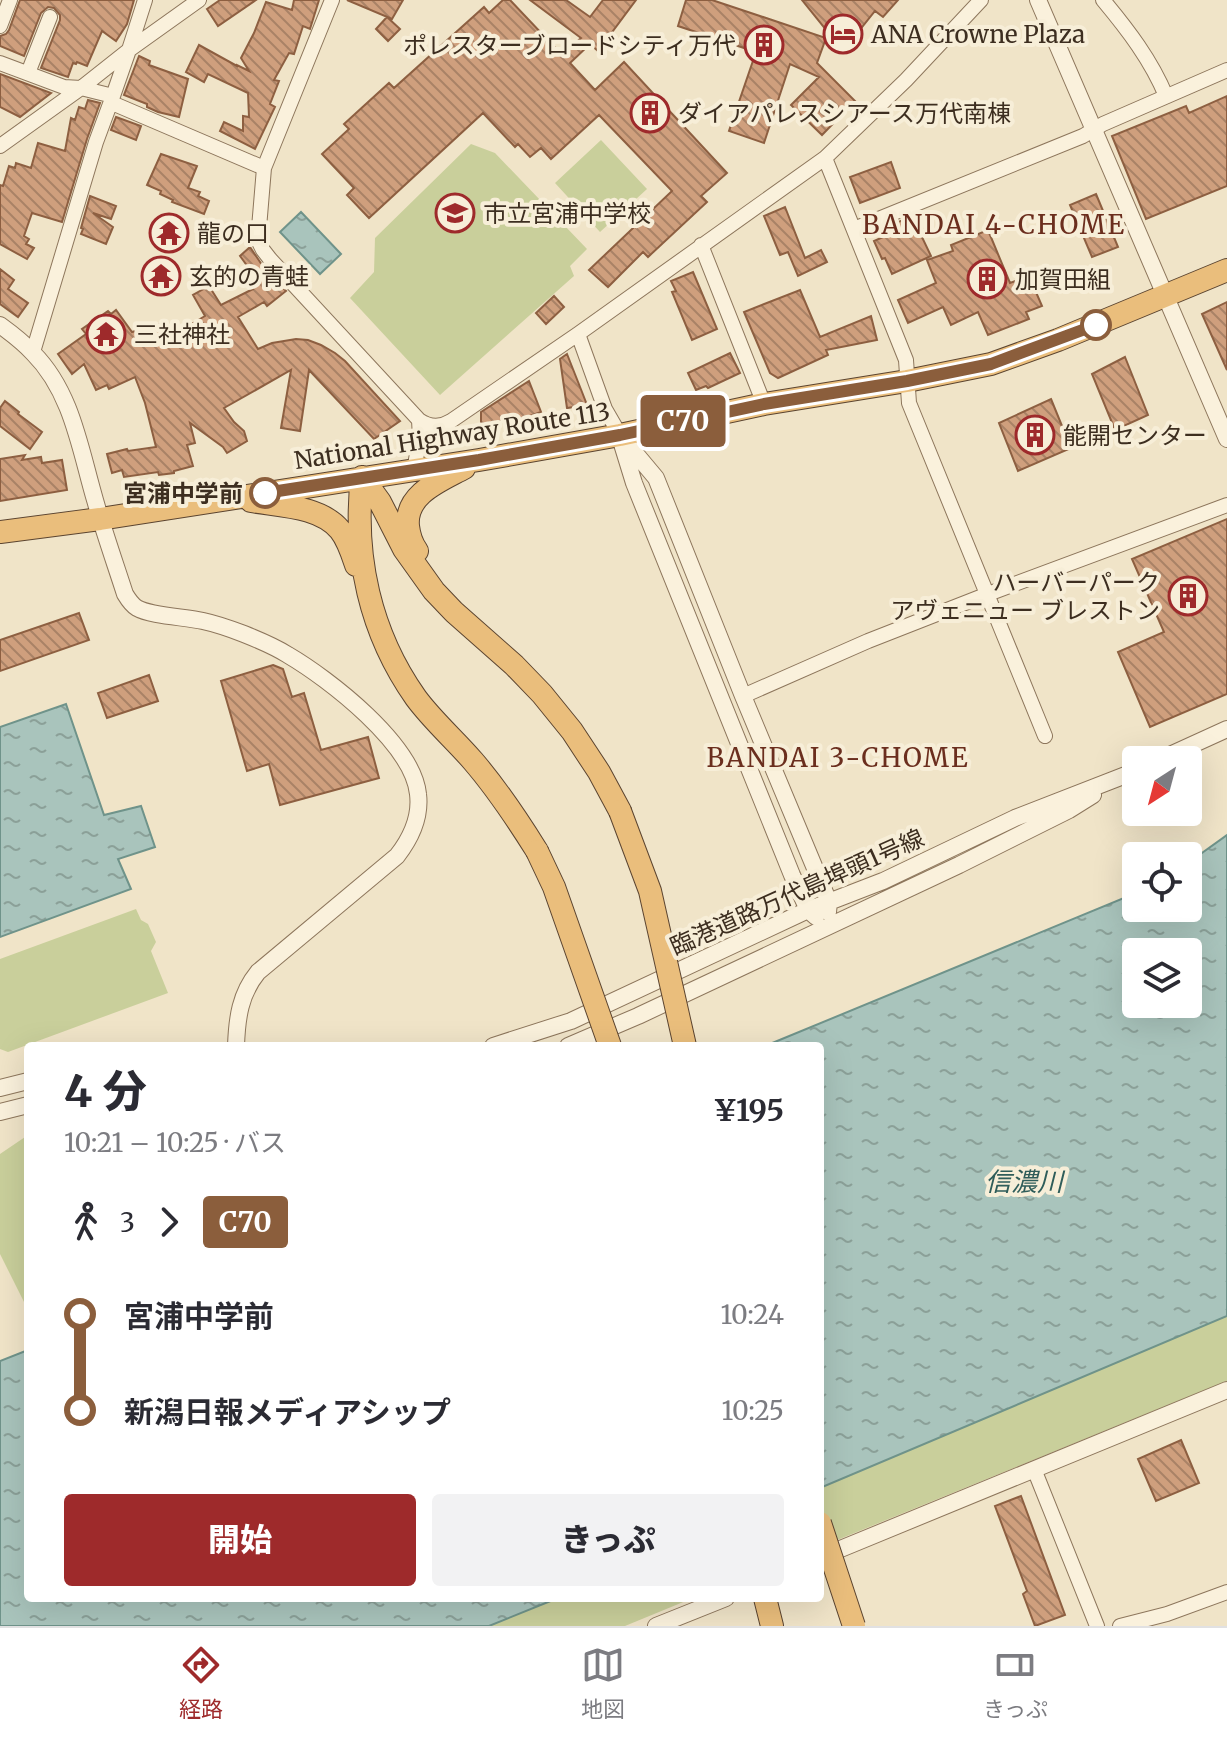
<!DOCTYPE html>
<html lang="ja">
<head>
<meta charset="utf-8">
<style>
  :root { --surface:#fff; --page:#f2f2f3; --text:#2b2b33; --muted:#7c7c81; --line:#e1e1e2; --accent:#9e2a2b }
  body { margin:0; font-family:Merriweather,"Noto Sans JP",serif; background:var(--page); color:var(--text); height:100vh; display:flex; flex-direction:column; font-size:30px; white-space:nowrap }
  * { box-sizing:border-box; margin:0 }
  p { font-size:26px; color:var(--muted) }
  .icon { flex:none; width:44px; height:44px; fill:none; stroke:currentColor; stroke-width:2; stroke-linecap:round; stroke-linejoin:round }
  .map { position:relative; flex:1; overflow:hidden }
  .sheet { position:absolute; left:24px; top:1042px; width:800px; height:560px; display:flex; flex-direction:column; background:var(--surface); border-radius:8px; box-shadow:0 8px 32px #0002 }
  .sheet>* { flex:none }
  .badge { padding:0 16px; border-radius:6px; font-size:28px; line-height:52px }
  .needle { width:52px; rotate:216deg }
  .controls { position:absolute; left:1122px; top:746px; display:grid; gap:16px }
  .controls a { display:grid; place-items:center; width:80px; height:80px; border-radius:8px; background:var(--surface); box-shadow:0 8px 32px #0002; font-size:40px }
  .map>.badge { position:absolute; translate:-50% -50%; box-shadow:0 0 0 4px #fff }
  .legs { display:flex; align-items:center; gap:12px; height:88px; padding:0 40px; font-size:26px }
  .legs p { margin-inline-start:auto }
  .headline { display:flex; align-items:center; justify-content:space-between; height:136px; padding:0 40px }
  h1 { font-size:44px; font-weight:800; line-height:60px }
  .button { display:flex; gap:16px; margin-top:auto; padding:16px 40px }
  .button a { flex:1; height:92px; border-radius:8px; background:var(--accent); color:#fff; font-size:32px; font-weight:800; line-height:92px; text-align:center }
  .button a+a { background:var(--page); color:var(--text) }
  ul { padding:0 40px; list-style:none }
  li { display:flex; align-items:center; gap:28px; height:96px; font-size:30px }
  li i { display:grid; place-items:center; width:12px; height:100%; margin:0 10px; background:currentColor }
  li i::after { content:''; width:20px; height:20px; margin:-10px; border:6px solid; border-radius:50%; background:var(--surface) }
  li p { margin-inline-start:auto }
  li:first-child i { background:linear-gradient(#0000 50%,currentColor 0) }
  li:last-child i { background:linear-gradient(currentColor 50%,#0000 0) }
  .tab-bar { display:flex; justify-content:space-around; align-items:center; height:112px; border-top:2px solid var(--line); background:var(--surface); font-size:22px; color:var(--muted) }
  .tab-bar a { display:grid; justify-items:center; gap:4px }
  .tab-bar .on { color:var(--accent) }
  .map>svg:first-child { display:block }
</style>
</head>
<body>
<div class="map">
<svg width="1227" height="1626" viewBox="0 0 1227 1626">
  <defs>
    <pattern id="water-ripples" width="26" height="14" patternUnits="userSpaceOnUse" patternTransform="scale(2)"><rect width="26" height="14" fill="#a9c4bc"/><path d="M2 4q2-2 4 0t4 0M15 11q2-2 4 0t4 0" fill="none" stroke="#8ba098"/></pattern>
    <pattern id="building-back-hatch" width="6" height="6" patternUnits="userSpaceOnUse" patternTransform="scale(2)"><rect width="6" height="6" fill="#cf9f7d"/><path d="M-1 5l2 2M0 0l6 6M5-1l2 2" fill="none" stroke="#a98266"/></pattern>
  </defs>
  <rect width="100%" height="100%" fill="#f0e4c8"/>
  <path fill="#c9cf9b" d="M601 140 647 189 600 232 555 183Z
    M471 144 495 153 587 249 570 266 574 276 440 395 350 298 374 272 375 238Z
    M136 909 141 920 148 924 156 942 151 951 168 993 8 1052 0 1049V959Z
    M28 1135V1300L24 1302 0 1254V1154Z
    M1227 1316V1381L820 1547V1488Z
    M558 1598H693L625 1626H489Z"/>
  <path fill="url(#water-ripples)" stroke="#6f938a" stroke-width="2" fill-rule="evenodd" d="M301 212 341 254 320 274 280 232Z
    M66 704 104 815 141 806 155 847 118 859 131 889 0 937V727Z
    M1227 835V1316L820 1488V1046H765L1136 893V908H1188V863ZM1136 952H1188V1004H1136Z
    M28 1350V1598H558L489 1626H0V1361Z"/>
  <path fill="url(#building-back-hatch)" stroke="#8d5f41" stroke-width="2" d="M20 0H134L127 24 116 41 102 31 87 66 77 62 76 64 73 63 68 77 41 68 60 20V15L54 8 48 7 41 13 24 56 0 46V36L6 34 9 30Z
    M220 0H256L218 26 207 9Z
    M294 0H319L310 29 303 26 294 54 289 53 274 80 279 81 270 104 275 107 255 149 220 131 224 122 243 131V116L249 117 248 93 208 74 204 82 186 72 199 45 237 66V65L249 71 241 58 254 33 266 2 292 10Z
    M347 0H403L392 19Z
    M503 0H510L562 55 581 38 530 0H566L590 17 603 0H636L598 51 590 44 570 63 595 90 624 62 727 173 701 196 707 202 648 257 643 252 608 287 589 270 672 191 599 115 551 159 541 148 530 157 518 144 515 147 483 113 369 218 347 195 354 188 322 154 349 129 344 124 389 83 394 88 484 7 489 13Z
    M686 0H712L826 38 817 63 855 101 822 135 791 105 819 77 790 64 764 143 729 131 756 52 678 26Z
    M802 0H898L883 17 875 11 843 51Z
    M387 17 400 29 388 41 376 29Z
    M139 56 150 61 149 65 188 79 179 117 158 112 147 107V104L124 95Z
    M0 74 51 93 20 117 0 107Z
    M1227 96V186L1146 219 1112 136 1186 106 1189 113Z
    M88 100 100 103 87 139 62 222 32 213 24 236 29 239 26 244 34 248 27 259 0 244V185L3 186 9 166 15 168 16 163 31 168 38 143 65 151 71 118 75 120 79 107 85 109Z
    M116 117 141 126 136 140 111 130Z
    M161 154 197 166 188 188 200 192 198 196 209 201 204 214 172 202 173 200 160 194 161 191 147 185Z
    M891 162 900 188 860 203 850 177Z
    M1096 194 1118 247 1092 257 1070 205Z
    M90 196 116 206 111 219 93 213 113 227 106 244 81 234 83 229 81 228Z
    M785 207 805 258 821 250 827 262 798 276 788 252 780 255 764 216Z
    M917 214 924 232 920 233 931 256 892 274 885 258 882 259 874 241 899 230 896 223Z
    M988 230 1010 283 1029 276 1042 306 1026 312 1029 319 988 335 978 312 951 325 943 307 908 323 898 300 936 283 927 260 953 251 951 245Z
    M250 247 262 265 286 291 267 306 264 302 238 317 258 349 272 343 296 339 308 340 321 345 335 353 345 361 400 421 374 439 309 370 300 431 281 428 291 370 224 408 234 422 244 431 247 441 227 453 223 447 190 423 195 443 187 445 193 466 174 471V473L159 475 158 472 124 477 122 470 112 473 107 454 127 449 128 451 156 447 145 403 135 377 109 389 107 385 96 390 84 364 72 374 58 354 86 334 82 329 108 311 111 314 116 310 132 332 164 323 165 328 174 326 176 333 205 316 193 295 209 286 221 305 253 289 249 283 256 278 240 256Z
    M0 269 14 280 8 289 28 303 18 317 0 304Z
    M693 272 717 329 692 340 672 292 676 291 671 281Z
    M800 290 820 337 871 316 877 340 826 350 828 355 778 378 770 373 744 312Z
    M554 296 564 307 546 324 536 313Z
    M1227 302V370L1202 314Z
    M730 353 740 373 708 388 706 386 696 390 688 373Z
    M567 354 582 392 587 405 567 408 560 359Z
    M1125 357 1148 415 1115 430 1092 374Z
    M529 381 541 412 527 417 481 424V412Z
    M1051 399 1071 448 1018 471 999 423Z
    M5 401 19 412 18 414 42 432 30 449 0 426V408Z
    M25 455 22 460 41 457 42 463 62 460 67 490 0 501V459Z
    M1227 519V694L1150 727 1118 652 1164 632 1132 559Z
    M79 613 89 640 0 671V640Z
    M273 665 283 669 292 697 304 693 321 750 368 737 379 778 280 805 269 764 247 771 221 681Z
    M149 675 158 701 107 718 98 693Z
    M1181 1440 1199 1483 1156 1501 1138 1459Z
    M1021 1496 1065 1615 1035 1626 1023 1594 1027 1591 995 1506Z"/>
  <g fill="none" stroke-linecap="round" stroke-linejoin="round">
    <defs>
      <path id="minor" d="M332 0 264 168 258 240 263 250 270 259 419 420C429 427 440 428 451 421L578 334 825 158 906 80 981 0
        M1103 0C1128 30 1151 60 1166 96
        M0 26 10 0
        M0 63 64 87 81 88 129 50 145 0
        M28 73 50 17
        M112 103 264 168
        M0 146 81 88 113 96 129 50 199 0
        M825 158 906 360 909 403 1045 736
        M854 229 1083 136 1103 124 1227 70
        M701 245 764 404
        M578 334 605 409 620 435
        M33 352 96 142 113 96
        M414 470 420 438 419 420
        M743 696 868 641 988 594 1227 505
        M1034 1469 1097 1626
        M1120 1626 1167 1614 1227 1592"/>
      <path id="tertiary" d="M1038 0 1227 439
        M0 325C11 333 23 342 33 353 72 392 80 449 95 500 104 532 115 563 125 594 128 599 132 605 137 608 151 616 186 617 203 621 217 624 231 629 244 634 259 640 274 646 288 655 329 679 413 744 418 794 421 818 411 838 397 856L258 972C240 994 237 1018 236 1046
        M620 435 656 478 662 493 743 696 829 902 828 912
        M622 444 634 483 792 875 808 910 816 917
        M1159 760 1227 729
        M493 1046 571 1021 808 910 883 881 1015 818 1136 771
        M568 1046 638 1016 959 865 1069 810 1093 795
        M0 1088 28 1081
        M0 1112 28 1105
        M821 1557 1227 1390
        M656 1626 726 1598"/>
      <path id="trunk" d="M362 477C353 556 370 633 416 698 433 721 455 740 473 761 498 790 517 819 537 851
        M362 477 380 502 404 549 434 591 454 612 514 665 542 694 572 731 599 772 620 811
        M251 501C280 506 320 506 340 530 348 540 352 553 356 565
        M0 532 100 519 479 460 620 435 764 404 907 381 991 364 1058 340 1227 270
        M417 551C412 544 409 535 408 526 405 494 440 481 464 468
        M765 1598 772 1626"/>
    </defs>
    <use href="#minor" stroke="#8d765c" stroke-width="16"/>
    <use href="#tertiary" stroke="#8d765c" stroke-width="18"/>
    <use href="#trunk" stroke="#5b4430" stroke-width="24"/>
    <use href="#minor" stroke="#faf1dc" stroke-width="14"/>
    <use href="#tertiary" stroke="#faf1dc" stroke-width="16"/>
    <use href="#trunk" stroke="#eabe7c" stroke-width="22"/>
    <defs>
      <path id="trunk-bridge" d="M620 811 650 891 685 1046
        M537 851 554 887 610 1046
        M820 1523 854 1626"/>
    </defs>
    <use href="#trunk-bridge" stroke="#5b4430" stroke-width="24" stroke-linecap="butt"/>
    <use href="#trunk-bridge" stroke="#eabe7c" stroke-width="22"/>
  </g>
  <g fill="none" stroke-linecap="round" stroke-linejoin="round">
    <defs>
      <path id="line-1" d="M265 493 479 460 620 435 764 404 907 381 991 364 1096 325"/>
    </defs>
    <use href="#line-1" stroke="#fff" stroke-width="18"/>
    <use href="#line-1" stroke="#8b5e3c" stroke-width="12"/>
  </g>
  <defs>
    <symbol id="hotel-ring" viewBox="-11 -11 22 22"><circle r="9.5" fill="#f7eed8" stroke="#9e2a2b" stroke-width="1.5"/><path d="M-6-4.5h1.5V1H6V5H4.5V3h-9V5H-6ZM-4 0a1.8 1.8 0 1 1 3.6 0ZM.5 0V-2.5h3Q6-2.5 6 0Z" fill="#9e2a2b"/></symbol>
    <symbol id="building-ring" viewBox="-11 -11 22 22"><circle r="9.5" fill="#f7eed8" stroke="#9e2a2b" stroke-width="1.5"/><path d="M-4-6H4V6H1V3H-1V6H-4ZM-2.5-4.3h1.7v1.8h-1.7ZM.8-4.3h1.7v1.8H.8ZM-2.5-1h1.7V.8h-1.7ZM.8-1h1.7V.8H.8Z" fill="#9e2a2b"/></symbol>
    <symbol id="school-ring" viewBox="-11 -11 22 22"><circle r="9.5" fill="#f7eed8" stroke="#9e2a2b" stroke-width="1.5"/><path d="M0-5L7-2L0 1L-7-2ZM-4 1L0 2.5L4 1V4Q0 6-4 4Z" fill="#9e2a2b"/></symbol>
    <symbol id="temple-ring" viewBox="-11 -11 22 22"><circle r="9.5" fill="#f7eed8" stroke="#9e2a2b" stroke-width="1.5"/><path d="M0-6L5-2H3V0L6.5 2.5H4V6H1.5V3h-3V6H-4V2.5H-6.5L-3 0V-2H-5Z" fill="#9e2a2b"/></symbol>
  </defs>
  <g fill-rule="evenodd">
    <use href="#hotel-ring" x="821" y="12" width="44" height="44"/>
    <use href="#building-ring" x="742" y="23" width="44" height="44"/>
    <use href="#building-ring" x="628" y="91" width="44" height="44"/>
    <use href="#school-ring" x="433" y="191" width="44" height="44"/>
    <use href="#temple-ring" x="147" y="211" width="44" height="44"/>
    <use href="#temple-ring" x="139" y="254" width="44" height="44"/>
    <use href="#building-ring" x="965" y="257" width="44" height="44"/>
    <use href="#temple-ring" x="84" y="312" width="44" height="44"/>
    <use href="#building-ring" x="1013" y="413" width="44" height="44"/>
    <use href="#building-ring" x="1166" y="574" width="44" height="44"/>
  </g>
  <g fill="#fff" stroke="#8b5e3c" stroke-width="4">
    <circle cx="1096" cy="325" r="14"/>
    <circle cx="265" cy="493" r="14"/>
  </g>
  <g text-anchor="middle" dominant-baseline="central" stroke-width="8" stroke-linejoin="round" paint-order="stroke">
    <g font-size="24" fill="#3d2e20" stroke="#f7eed8" text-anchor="start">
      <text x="871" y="34">ANA Crowne Plaza</text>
      <text x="736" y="45" text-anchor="end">ポレスターブロードシティ万代</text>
      <text x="678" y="113">ダイアパレスシアース万代南棟</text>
      <text x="483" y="213">市立宮浦中学校</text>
      <text x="197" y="233">龍の口</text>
      <text x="189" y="276">玄的の青蛙</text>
      <text x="1015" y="279">加賀田組</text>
      <text x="134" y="334">三社神社</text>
      <text x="1063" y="435">能開センター</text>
      <text x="1160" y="582" text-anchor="end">ハーバーパーク<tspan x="1160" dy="28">アヴェニュー ブレストン</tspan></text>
    </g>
    <g font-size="24" fill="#3d2e20" stroke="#f7eed8">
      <text transform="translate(452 436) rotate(-9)">National Highway Route 113</text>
      <text transform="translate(797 892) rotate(-24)">臨港道路万代島埠頭1号線</text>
    </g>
    <g font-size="24" font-weight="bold" fill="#3d2e20" stroke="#f7eed8" text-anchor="end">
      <text x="243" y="493">宮浦中学前</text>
    </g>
    <g font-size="26" letter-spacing="2" fill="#6b2e1e" stroke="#f7eed8">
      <text x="994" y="224">BANDAI 4-CHOME</text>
      <text x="838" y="757">BANDAI 3-CHOME</text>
    </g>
    <g font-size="26" font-style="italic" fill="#2f5d5a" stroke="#f7eed8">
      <text x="1024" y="1181">信濃川</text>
    </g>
  </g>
</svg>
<div class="controls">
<a><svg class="needle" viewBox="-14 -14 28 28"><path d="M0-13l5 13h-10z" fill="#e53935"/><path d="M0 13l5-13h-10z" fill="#7c7c81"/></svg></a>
<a><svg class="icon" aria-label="locate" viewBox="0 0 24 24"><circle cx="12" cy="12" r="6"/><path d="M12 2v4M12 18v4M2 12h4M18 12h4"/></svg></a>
<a><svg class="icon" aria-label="layers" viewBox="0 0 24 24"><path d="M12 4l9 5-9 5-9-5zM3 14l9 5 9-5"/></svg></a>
</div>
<b class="badge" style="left:683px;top:421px;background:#8b5e3c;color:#fff">C70</b>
<section class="sheet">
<div class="headline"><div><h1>4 分</h1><p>10:21 – 10:25 · バス</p></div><b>¥195</b></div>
<div class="legs"><svg class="icon" aria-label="walk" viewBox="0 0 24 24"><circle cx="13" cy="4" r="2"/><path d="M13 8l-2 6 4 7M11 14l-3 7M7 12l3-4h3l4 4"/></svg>3<svg class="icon" aria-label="forward" viewBox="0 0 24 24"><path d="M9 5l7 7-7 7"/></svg><b class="badge" style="background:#8b5e3c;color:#fff">C70</b></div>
<ul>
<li><i style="color:#8b5e3c"></i><b>宮浦中学前</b><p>10:24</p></li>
<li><i style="color:#8b5e3c"></i><b>新潟日報メディアシップ</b><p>10:25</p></li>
</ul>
<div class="button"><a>開始</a><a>きっぷ</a></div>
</section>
</div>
<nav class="tab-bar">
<a class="on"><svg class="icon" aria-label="directions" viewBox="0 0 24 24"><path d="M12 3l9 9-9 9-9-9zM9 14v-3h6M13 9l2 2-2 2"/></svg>経路</a>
<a><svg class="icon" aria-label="map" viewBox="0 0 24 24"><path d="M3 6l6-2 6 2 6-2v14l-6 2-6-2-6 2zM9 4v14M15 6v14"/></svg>地図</a>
<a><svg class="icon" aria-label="tickets" viewBox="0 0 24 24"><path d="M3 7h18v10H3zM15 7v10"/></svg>きっぷ</a>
</nav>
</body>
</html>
